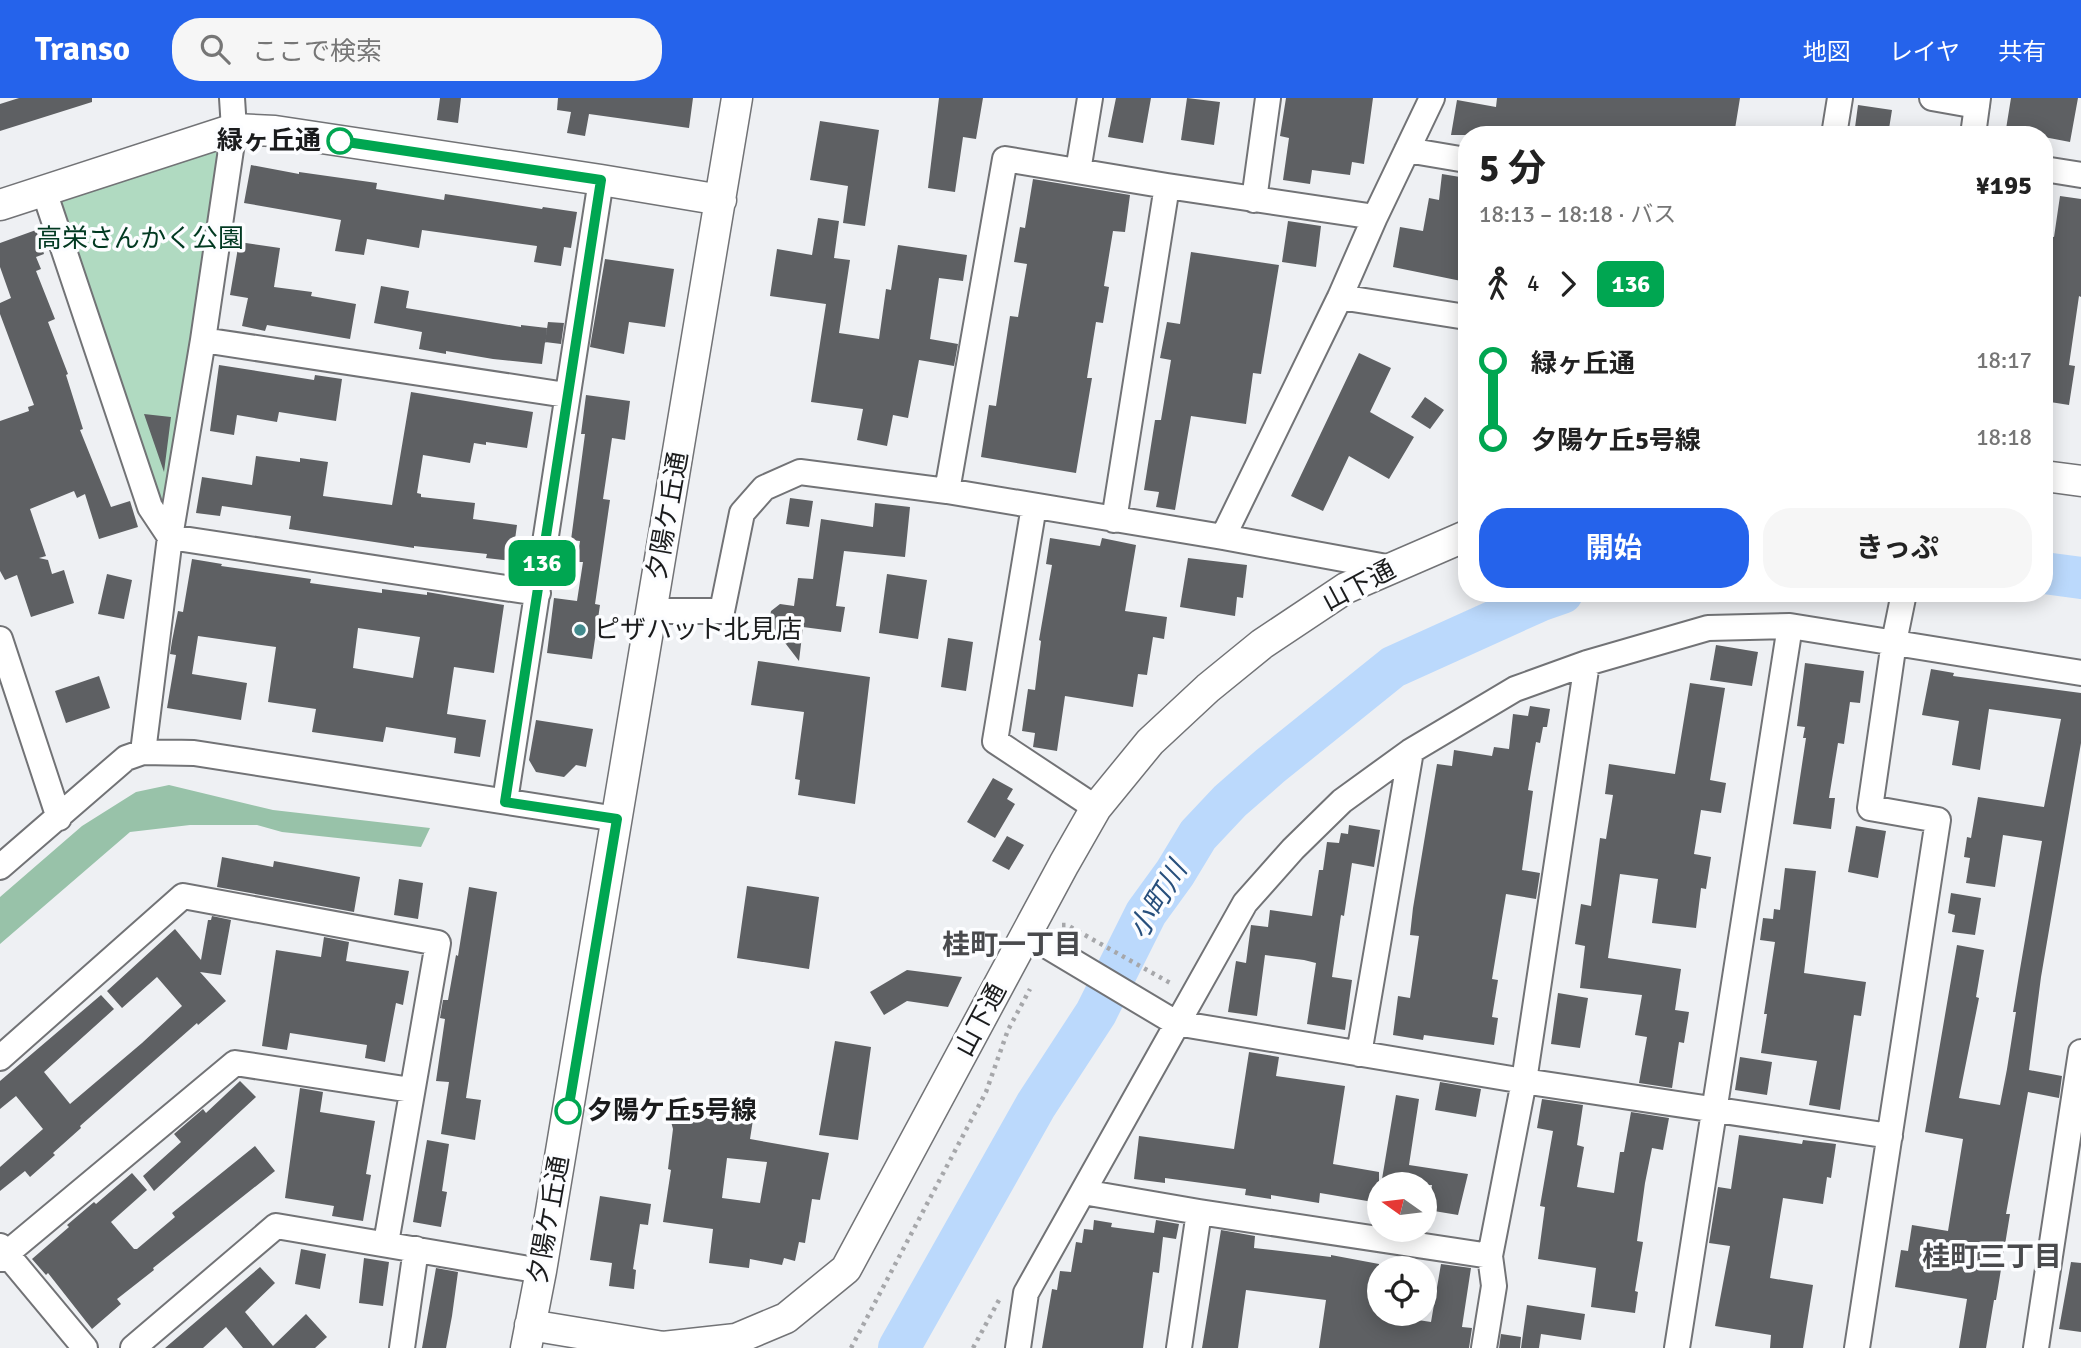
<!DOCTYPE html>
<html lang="ja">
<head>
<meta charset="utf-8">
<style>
  :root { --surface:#fff; --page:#f6f6f6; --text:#222; --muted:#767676; --accent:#2563eb }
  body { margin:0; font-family:Signika,"Noto Sans JP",sans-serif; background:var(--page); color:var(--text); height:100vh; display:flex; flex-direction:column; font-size:26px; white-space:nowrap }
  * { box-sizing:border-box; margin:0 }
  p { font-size:23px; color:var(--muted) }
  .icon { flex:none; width:38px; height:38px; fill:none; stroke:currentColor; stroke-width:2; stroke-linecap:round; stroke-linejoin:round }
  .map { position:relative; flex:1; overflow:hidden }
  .sheet { position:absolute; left:1458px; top:28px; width:595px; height:476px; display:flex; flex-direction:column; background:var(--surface); border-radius:28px; box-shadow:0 4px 18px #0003 }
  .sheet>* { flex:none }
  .badge { padding:0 14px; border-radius:10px; font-size:24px; line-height:46px }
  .needle { width:46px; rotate:284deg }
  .fabs { position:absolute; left:1367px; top:1074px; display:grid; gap:14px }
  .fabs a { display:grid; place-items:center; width:70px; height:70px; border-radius:50%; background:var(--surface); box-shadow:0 4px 18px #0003; font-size:35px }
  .map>.badge { position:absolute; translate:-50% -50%; box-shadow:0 0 0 4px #fff }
  .legs { display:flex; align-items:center; gap:10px; height:77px; padding:0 21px; font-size:23px }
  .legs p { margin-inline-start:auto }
  .headline { display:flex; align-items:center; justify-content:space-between; height:119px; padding:0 21px }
  h1 { font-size:38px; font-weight:700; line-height:52px }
  .primary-button { display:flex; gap:14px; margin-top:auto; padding:14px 21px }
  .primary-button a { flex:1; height:80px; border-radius:28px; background:var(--accent); color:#fff; font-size:28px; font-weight:700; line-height:80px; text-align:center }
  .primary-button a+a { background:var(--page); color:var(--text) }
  ul { padding:0 21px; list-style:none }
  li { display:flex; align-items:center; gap:24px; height:77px; font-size:26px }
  li i { display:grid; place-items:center; width:10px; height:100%; margin:0 9px; background:currentColor }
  li i::after { content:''; width:18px; height:18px; margin:-9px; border:5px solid; border-radius:50%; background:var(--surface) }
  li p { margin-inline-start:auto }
  li:first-child i { background:linear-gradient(#0000 50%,currentColor 0) }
  li:last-child i { background:linear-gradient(currentColor 50%,#0000 0) }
  header { display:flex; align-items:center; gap:42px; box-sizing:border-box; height:98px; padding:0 35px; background:var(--accent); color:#fff }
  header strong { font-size:33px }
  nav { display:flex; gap:38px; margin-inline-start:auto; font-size:24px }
  .search { width:490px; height:63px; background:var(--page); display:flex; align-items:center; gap:18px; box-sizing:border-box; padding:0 24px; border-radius:28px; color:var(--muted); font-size:26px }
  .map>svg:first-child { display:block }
</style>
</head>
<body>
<header>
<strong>Transo</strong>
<div class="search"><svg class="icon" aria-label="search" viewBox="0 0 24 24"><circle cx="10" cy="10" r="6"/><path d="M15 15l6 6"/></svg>ここで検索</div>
<nav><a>地図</a><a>レイヤ</a><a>共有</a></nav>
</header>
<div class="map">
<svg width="2081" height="1250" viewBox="0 0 2081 1250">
  <rect width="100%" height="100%" fill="#eef0f3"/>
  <path fill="#b0dac1" d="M234 31 170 439 44 93Z"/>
  <path fill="#98c2a9" d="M169 687 273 712 430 730 421 749 282 734 257 727H190L130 734 0 846V799L82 728 136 694Z"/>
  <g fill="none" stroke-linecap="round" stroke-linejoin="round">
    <path stroke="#bbd9fc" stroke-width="42" d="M2044 475 2081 480
      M899 1250 1036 1007 1096 915 1146 815 1175 775 1198 737 1230 703 1270 668 1393 569 1539 503 1562 495"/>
  </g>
  <path fill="#5e6063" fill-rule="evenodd" d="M19 0H92V4L0 33V6Z
    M440 0H461L458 25 437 22Z
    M558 0H693L689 30 589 16 585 38 567 35 571 14 557 12Z
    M939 0H983L976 41 963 39 955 94 928 90Z
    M1116 0H1151L1143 45 1108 39Z
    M1187 0 1220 4 1214 47 1181 42Z
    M1286 0H1373L1364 66 1352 64 1350 77 1312 72 1310 86 1283 82 1289 40 1280 38Z
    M1497 0H1740L1734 37H1451L1457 2 1496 9Z
    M2011 0H2078L2070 44 2044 39V37H2009L2010 31H2006Z
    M1858 7 1892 12 1888 37H1854Z
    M820 23 879 32 865 128 843 125 848 88 810 82Z
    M251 67 299 76V74L377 85 376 91 444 102 445 96 542 111 543 109 577 114 571 150 564 149 561 168 534 164 537 148 422 132 419 150 367 141 364 157 335 153 341 122 244 105Z
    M1442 76 1466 80V184L1393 169 1400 129 1423 133 1429 100 1439 102Z
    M1033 81 1130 97 1125 134 1113 133 1104 188 1109 189 1103 225 1096 224 1087 280H1092L1076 375 981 359 989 307 996 308 1010 218 1018 219 1027 166 1014 164 1020 129 1025 130Z
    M2060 98 2081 101V199L2079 198 2069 267 2075 268 2069 307 2044 303V239L2051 194 2044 193V137L2054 139Z
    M818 120 839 123 834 160 850 162 839 235 879 241 886 191 891 192 898 147 967 157 963 183 939 180 930 241 958 246 954 268 919 262 908 320 893 317 887 348 857 342 863 311 811 304 826 206 770 198 777 151 812 157Z
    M1288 123 1321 128 1316 169 1282 164Z
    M36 132 44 156 36 159 41 171 36 173 55 221 48 224 68 276 66 277 83 331 80 332 111 409 130 403 138 429 99 441 85 396 77 400 74 393 30 411 46 458 39 460 48 462 52 476 64 472 74 505 31 519 17 477 5 482 0 473V323L29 313 28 309 34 307 0 216V205L11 200 0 169V145Z
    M239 144 280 150 274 189 312 194 311 198 356 206 350 241 267 227 265 233 242 228 248 200 230 197Z
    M1191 154 1279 167 1261 276 1253 275 1246 326 1191 318 1175 412 1156 409 1159 394 1144 392 1155 322H1161L1171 262 1160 260 1167 224 1180 226Z
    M605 161 674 171 665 229 629 224 624 256 590 249Z
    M381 188 409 193 406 210 521 229V227L547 230 542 266 493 261 446 253V256L419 251 422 234 374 225Z
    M548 224 564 225 561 246 545 244Z
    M1359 255 1391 270 1370 314 1414 339 1389 381 1349 358 1323 413 1291 398Z
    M219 267 314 282 315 277 342 281 336 323 279 314 277 324 237 317 234 337 210 333Z
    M411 294 533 314 527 350 486 344V347L474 345 470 365 423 357 417 395 421 396V399L475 405 473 421 517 427 512 463 486 460 487 456 414 448V450L289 431 291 418 222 408 220 418 196 415 202 379 252 387 256 358 300 364V360L328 364 323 398 392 407Z
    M586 297 630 303 625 342 612 340 603 401 610 402 595 506 600 507 592 561 547 555 554 500 577 503 583 464H577L580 443 571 442 585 336H581Z
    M1425 299 1444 312 1430 331 1411 319Z
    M144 316 171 319 164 374Z
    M790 400 813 403 809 429 786 426Z
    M875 405 910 409 905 459 844 453 836 508 845 509 841 534 803 529 799 563 769 524 771 513 780 506 794 508 798 480 813 481 821 421 873 429Z
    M1050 440 1100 448 1102 440 1136 447 1125 513 1167 519 1164 541 1153 539 1147 577 1138 576 1133 609 1065 598 1057 653 1033 649 1035 635 1022 633 1028 591 1035 592 1041 543 1039 542 1052 467 1046 466Z
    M1188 460 1247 467 1243 500 1237 499 1235 518 1180 509Z
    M192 461 222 466 221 468 311 481 310 485 382 495V491L427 497V494L504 507 494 575 454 569 447 616 486 622 480 659 454 655 456 640 386 629 383 644 312 634 316 611 268 604 276 549 198 538 192 576 247 585 241 622 167 610 176 557 170 556 172 543 178 513 183 514ZM358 530 420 539 413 580 353 570Z
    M107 476 132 482 124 521 98 516Z
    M887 476 927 482 918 541 879 535Z
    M948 540 973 544 966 593 941 589Z
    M1716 547 1758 554 1752 588 1710 582Z
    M758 563 870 579 855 706 798 697 800 682 795 681 804 614 751 607Z
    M1805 565 1864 573 1860 605 1850 604 1844 646 1838 645 1829 700H1835L1831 731 1793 726 1806 640H1803L1805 629 1797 628Z
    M1931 571 1954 575 1953 578 2081 595V645L2041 879 2029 972 2062 978 2059 1000 2028 994 2006 1116H2010L1996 1202H1994L1986 1250H1959L1967 1201 1895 1189 1901 1152 1908 1153 1912 1127 1948 1133 1963 1041 1925 1034 1957 847 1984 852 1976 899 1979 900 1959 1000 2000 1007 2007 971 2016 914H2013L2019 877 2042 743 2003 737 1995 789 1966 785 1970 760 1964 759 1967 739 1971 740 1978 699 2044 709 2061 621 1989 611 1980 672 1952 667 1959 623 1922 617Z
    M99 578 110 610 66 625 55 593Z
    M1690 585 1725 590 1710 682 1726 685 1721 715 1701 712 1694 756 1711 759 1706 791 1701 790 1696 830 1652 825 1658 781 1620 776 1608 860 1681 871 1675 912 1689 914 1684 945 1679 944 1672 990 1639 985 1647 939 1635 937 1642 897 1580 890 1585 848 1575 846 1581 806 1591 808 1600 740 1606 741 1613 697 1605 696 1609 666 1675 676Z
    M1530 608 1550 611 1547 629H1543L1540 645 1536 644 1528 692 1533 693 1522 772 1540 775 1536 801 1506 796 1492 881 1498 882 1492 919 1498 920 1494 947 1424 937 1423 942 1393 937 1398 898 1410 900 1419 838 1410 837 1413 810 1437 666 1452 668 1454 652 1492 658 1494 649 1509 651 1513 616 1528 618Z
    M536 622 593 631 586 669 576 667 564 679 536 674 529 662Z
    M993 680 1013 691 1007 701 1015 706 995 740 967 724Z
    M1349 727 1380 732 1374 769 1352 765 1344 818 1341 817 1332 879 1352 882 1345 932 1307 926 1316 865 1304 862 1265 857 1257 918 1228 914 1236 863 1246 865 1251 827 1268 829 1270 812 1312 818 1319 772H1323L1327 744 1339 745 1341 735 1348 736Z
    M1856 728 1886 733 1878 780 1848 774Z
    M1007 738 1024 747 1009 772 992 763Z
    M222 759 273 769 274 763 360 779 354 814 217 789Z
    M1785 770 1816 773 1804 875 1866 884 1861 918 1854 917 1840 1012 1809 1007 1817 963 1761 955 1767 916H1764L1775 844 1760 842 1763 820 1773 821 1774 811 1780 812Z
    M399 781 423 785 418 821 394 817Z
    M747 788 819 799 809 871 737 860Z
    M469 789 497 794 466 1000 481 1002 475 1042 441 1036 449 984 436 983 445 921 440 920 443 902H448L456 857 458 858Z
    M1951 795 1981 800 1975 837 1952 834 1955 817 1948 815Z
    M212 818 231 822 221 877 200 874 226 903 198 927 197 925 80 1028 81 1030 53 1055 55 1057 30 1079 25 1073 0 1093V1069L43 1031 16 998 0 1011V983L101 897 114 911 44 974 70 1006 142 945 182 908 157 879 122 910 107 893 175 831 201 862 208 822H211Z
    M324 839 349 844 346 863 409 873 403 907 396 905 385 964 365 960 367 947 290 935 287 952 262 948 276 852 321 859Z
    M907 872 962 879 948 909 907 903 884 917 870 894Z
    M1558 895 1588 900 1580 950 1551 946Z
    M835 943 871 949 858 1042 819 1037Z
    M1249 954 1279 959 1276 978 1345 988 1333 1066 1379 1074V1105L1320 1095 1319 1105 1271 1097V1101L1245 1097 1246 1091 1165 1080V1085L1134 1081 1139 1038 1234 1051Z
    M1740 959 1772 964 1767 997 1735 992Z
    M240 983 256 999 154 1093 143 1078 181 1044 174 1036 203 1011 206 1015Z
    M1440 984 1481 991 1476 1019 1435 1012Z
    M300 990 323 994 320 1014 375 1023 366 1076 371 1077 363 1123 332 1118 334 1108 285 1100Z
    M1396 997 1419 1001 1409 1067 1468 1076 1458 1117 1428 1112 1432 1087H1381Z
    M1542 1001 1583 1007 1577 1047 1584 1049 1577 1089 1614 1095 1620 1054H1624L1631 1014 1669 1020 1663 1052 1652 1050 1645 1085 1637 1143 1643 1144 1635 1193 1638 1194 1635 1215 1591 1209 1596 1170 1538 1161 1545 1109 1540 1108 1553 1033 1537 1030Z
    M671 1004 754 1015 750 1041 829 1055 820 1102 812 1101 805 1145 799 1144 795 1163 784 1160 782 1167 750 1161 749 1170 709 1165 713 1131 663 1124 671 1072 668 1071 673 1031 670 1020ZM727 1060 767 1064 760 1105 722 1100Z
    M1739 1037 1802 1046 1803 1042 1836 1046 1831 1080 1827 1079 1823 1106 1783 1100 1770 1180 1813 1187 1803 1250H1770L1771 1237 1715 1228 1730 1148 1709 1145 1718 1089 1731 1091Z
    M427 1042 449 1046 442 1093 447 1094 441 1129 413 1124Z
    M255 1048 275 1073 153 1170 154 1172 117 1201 121 1206 92 1231 48 1175 46 1177 32 1161 69 1129 67 1127 94 1104 96 1106 132 1075 147 1092 111 1124 134 1151H137L175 1119 172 1115Z
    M600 1098 651 1106 648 1127 640 1126 633 1171 636 1172 634 1191 609 1188 612 1165 590 1162Z
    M1094 1122 1112 1125 1111 1129 1154 1135 1156 1122 1179 1126 1176 1141 1163 1139 1159 1175 1153 1174 1143 1250H1042L1052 1191 1057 1192 1060 1173 1071 1174 1076 1144 1082 1145 1084 1131 1093 1132Z
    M1221 1132 1255 1138 1254 1150 1331 1159V1157L1379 1166V1216L1431 1224 1441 1166 1471 1170 1462 1229 1472 1230 1469 1250H1319L1326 1202 1246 1192 1238 1250H1202Z
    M301 1151 326 1156 320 1191 295 1186Z
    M364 1160 389 1164 383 1208 359 1205Z
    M2071 1164 2081 1165V1234L2059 1231Z
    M260 1169 275 1185 245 1214 273 1248 306 1216 327 1239 315 1250H243L226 1229 203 1250H165Z
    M436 1170 458 1174 452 1218 446 1250H422Z
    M1527 1207 1585 1216 1581 1242 1541 1236 1539 1250H1521Z
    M1501 1236 1521 1239 1520 1250H1499Z"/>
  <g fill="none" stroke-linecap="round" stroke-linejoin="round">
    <defs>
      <path id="minor" d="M1932 0 1977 8
        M1834 37 1840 0
        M1973 37 1978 0
        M1407 52 1466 62
        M2044 71 2081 77
        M1078 73 1090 0
        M44 93 150 409 170 439 538 495
        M1254 102 1268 0
        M1340 199 1466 219
        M203 242 566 297
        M947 393 1005 61 1167 88 1375 119
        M1034 408 995 643 1096 710
        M1114 422 1167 88
        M1223 439 1340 199 1375 119 1432 0
        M652 513H722L742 415 764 390 800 374 947 393 1223 439 1392 470
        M0 541 59 720
        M143 654 170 439 203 242 234 31 232 0
        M505 703 601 82
        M0 769 126 660 143 654 194 655 617 721
        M1027 836 1176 925 1524 983 1890 1038
        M1359 956 1411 653
        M0 960 183 798 438 845 386 1145
        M1083 1094 1199 1114 1490 1158
        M0 1148 85 1250
        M0 1161 235 965 411 992
        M133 1250 276 1128 541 1173
        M402 1250 416 1151
        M1018 1250 1026 1195 1245 805 1293 751 1342 703 1411 653 1515 591 1587 565 1708 530 1790 528 2081 575
        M1179 1250 1199 1114
        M1484 1250 1494 1188 1490 1158 1524 983 1587 565
        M1677 1250 1790 528
        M1857 1250 1938 722 1870 710 1894 544 1904 495
        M2036 1250 2081 954"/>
      <path id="tertiary" d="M0 107 234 31 275 33 601 82 721 102
        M2044 378 2081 383
        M530 1227 663 1249 736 1241 786 1220 846 1171 1064 766 1096 710 1150 644 1208 590 1262 546 1346 490 1466 438
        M526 1250 541 1173 737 0"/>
    </defs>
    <use href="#minor" stroke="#727376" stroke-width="28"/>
    <use href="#tertiary" stroke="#727376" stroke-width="33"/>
    <path stroke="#a6a7aa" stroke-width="4.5" stroke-dasharray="3.5 5" stroke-linecap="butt" d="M1062 827H1067L1172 886
      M851 1250 986 994 1008 932 1030 891
      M973 1250 999 1202"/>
    <use href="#minor" stroke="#fff" stroke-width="24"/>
    <use href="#tertiary" stroke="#fff" stroke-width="30"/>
  </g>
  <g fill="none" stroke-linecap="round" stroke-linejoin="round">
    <defs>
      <path id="line-1" d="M340 43 601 82 505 704 617 721 568 1013"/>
    </defs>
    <use href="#line-1" stroke="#fff" stroke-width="16"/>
    <use href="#line-1" stroke="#00a651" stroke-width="10"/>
  </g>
  <g fill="#fff" stroke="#00a651" stroke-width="3.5">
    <circle cx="340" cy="43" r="12"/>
    <circle cx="568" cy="1013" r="12"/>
  </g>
  <circle fill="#428a8d" stroke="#fcfdff" stroke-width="2.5" cx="580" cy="532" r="7"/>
  <g text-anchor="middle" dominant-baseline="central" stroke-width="7" stroke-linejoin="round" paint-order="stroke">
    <g font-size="26" font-weight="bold" fill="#1b1c1d" stroke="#fcfdff" text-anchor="end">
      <text x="321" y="43">緑ヶ丘通</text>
      <text x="587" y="1013" text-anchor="start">夕陽ケ丘5号線</text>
    </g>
    <g font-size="26" fill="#013921" stroke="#fcfdff">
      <text x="140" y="141">高栄さんかく公園</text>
    </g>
    <g font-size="26" fill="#1b1c1d" stroke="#fcfdff">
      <text transform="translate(668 418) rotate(-80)">夕陽ケ丘通</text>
      <text transform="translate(1359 488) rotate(-28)">山下通</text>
      <text transform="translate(981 922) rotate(-62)">山下通</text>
      <text transform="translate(549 1122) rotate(-80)">夕陽ケ丘通</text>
    </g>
    <g font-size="26" fill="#1b1c1d" stroke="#fcfdff" text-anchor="start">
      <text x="594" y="532">ピザハット北見店</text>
    </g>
    <g font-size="28" font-style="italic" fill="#274f7c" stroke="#fcfdff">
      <text transform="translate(1158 802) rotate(-59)">小町川</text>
    </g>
    <g font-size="28" font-weight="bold" fill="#494a4d" stroke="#fcfdff">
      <text x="1012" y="847">桂町一丁目</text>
      <text x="1992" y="1159">桂町三丁目</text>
    </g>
  </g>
</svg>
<div class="fabs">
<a><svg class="needle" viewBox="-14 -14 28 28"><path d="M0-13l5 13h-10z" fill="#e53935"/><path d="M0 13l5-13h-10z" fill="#767676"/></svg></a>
<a><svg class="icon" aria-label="locate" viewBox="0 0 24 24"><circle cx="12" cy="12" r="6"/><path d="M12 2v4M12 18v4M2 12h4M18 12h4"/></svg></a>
</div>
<b class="badge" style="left:542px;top:465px;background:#00a651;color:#fff">136</b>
<section class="sheet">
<div class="headline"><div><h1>5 分</h1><p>18:13 – 18:18 · バス</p></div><b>¥195</b></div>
<div class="legs"><svg class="icon" aria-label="walk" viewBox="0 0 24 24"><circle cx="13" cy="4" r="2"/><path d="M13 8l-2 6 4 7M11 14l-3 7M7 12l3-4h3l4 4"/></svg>4<svg class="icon" aria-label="forward" viewBox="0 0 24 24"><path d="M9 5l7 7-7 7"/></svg><b class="badge" style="background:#00a651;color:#fff">136</b></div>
<ul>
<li><i style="color:#00a651"></i><b>緑ヶ丘通</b><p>18:17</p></li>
<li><i style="color:#00a651"></i><b>夕陽ケ丘5号線</b><p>18:18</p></li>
</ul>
<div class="primary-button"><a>開始</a><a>きっぷ</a></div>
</section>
</div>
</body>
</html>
